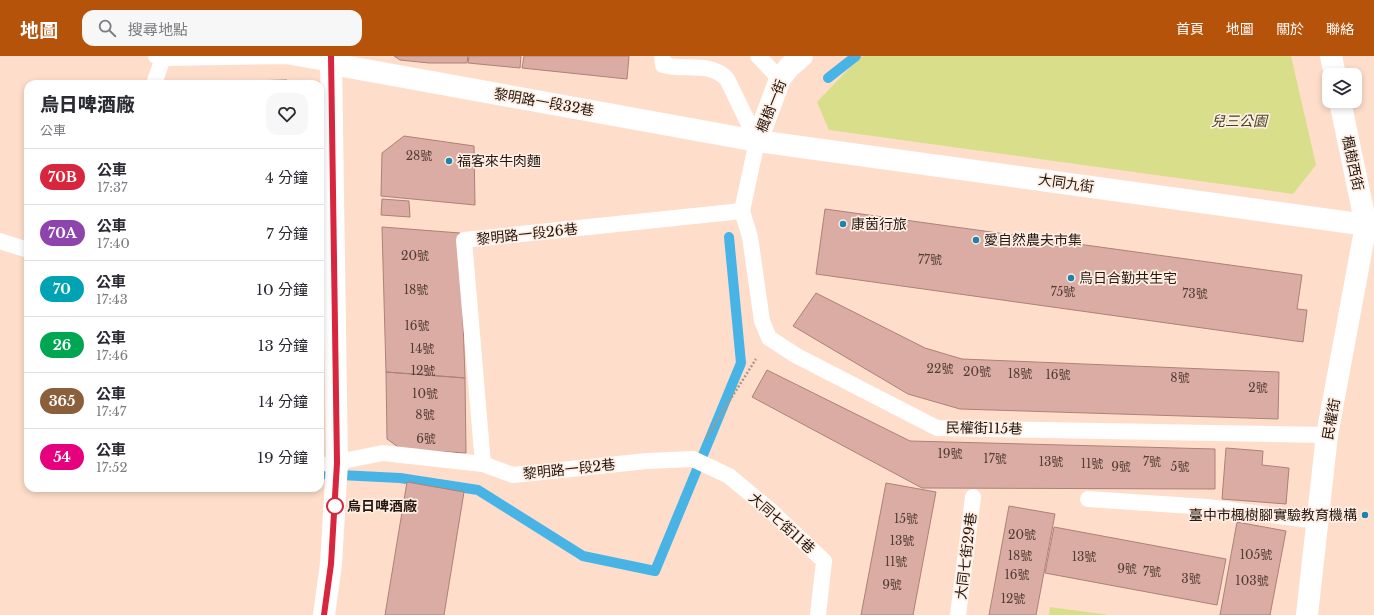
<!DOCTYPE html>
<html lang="zh-TW">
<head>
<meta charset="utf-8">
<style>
  :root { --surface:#fff; --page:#f7f7f7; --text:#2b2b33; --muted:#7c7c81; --line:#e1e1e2; --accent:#b45309 }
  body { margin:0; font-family:"Libre Baskerville","Noto Sans TC",serif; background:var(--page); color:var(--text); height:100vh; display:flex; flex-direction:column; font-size:15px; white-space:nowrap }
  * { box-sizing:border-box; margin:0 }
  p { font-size:13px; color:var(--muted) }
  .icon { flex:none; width:22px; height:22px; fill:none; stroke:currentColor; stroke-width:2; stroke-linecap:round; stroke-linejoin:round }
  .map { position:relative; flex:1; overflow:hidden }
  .details { position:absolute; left:24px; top:24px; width:300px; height:412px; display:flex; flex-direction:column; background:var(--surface); border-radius:12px; box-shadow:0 2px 6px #0003 }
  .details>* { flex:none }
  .badge { padding:0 8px; border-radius:13px; font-size:14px; line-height:26px }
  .tools { position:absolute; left:1322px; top:12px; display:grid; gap:8px }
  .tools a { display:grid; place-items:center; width:40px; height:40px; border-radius:8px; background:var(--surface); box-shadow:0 2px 6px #0003; font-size:20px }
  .map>.badge { position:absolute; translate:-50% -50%; box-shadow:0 0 0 2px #fff }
  .round { display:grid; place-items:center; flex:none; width:42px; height:42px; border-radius:12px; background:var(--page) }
  .summary { display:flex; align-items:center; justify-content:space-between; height:68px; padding:0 16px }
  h1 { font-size:19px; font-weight:800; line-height:30px }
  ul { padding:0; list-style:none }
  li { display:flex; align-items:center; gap:12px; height:56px; padding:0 16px; border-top:1px solid var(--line) }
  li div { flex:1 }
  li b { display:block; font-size:15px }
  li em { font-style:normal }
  li .badge { min-width:44px; font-weight:700; text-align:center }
  header { display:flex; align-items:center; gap:24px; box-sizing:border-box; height:56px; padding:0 20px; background:var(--accent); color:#fff }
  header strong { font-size:19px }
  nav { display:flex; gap:22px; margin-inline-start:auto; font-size:14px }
  .search { width:280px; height:36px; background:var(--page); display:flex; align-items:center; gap:10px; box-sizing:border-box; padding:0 14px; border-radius:12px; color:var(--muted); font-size:15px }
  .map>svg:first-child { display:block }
</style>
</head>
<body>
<header>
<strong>地圖</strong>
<div class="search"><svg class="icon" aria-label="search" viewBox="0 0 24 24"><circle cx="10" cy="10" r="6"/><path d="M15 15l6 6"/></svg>搜尋地點</div>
<nav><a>首頁</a><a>地圖</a><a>關於</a><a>聯絡</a></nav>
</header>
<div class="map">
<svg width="1374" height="559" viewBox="0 0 1374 559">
  <rect width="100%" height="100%" fill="#feddca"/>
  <path fill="#d9de8b" d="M865 0H1291L1316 109 1293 138 829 74 817 46 860 1Z
    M1050 551 1109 559H1049Z"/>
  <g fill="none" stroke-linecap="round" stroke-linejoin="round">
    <path stroke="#48b4e5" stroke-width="10" d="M828 22 856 0
      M320 418 400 422 478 434 583 500 655 515 741 307 729 181"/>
  </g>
  <path fill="#daaca3" stroke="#ad8178" d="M394 0H468L467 7H429L400 4Z
    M469 0H521L520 12 468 7Z
    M524 0H629L627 23 522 12Z
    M287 24 288 28H211L212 26Z
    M404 80 474 90 475 149 381 140 382 97Z
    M382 143 409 145 410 161 381 159Z
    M825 153 1302 219 1297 253 1307 254 1303 286 816 218Z
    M382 171 460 177 465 322 386 316Z
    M816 237 925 292 962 303 1279 316 1278 363 960 353 908 338 793 270Z
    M767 314 910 385 1215 393V433L922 432 752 341Z
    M386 316 465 322 466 397 401 393 387 383Z
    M1226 392 1263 395 1262 409 1289 412 1286 448 1222 443Z
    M407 426 464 436 444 559H385Z
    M886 427 936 436 913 559H861Z
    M1009 450 1055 458 1036 559H989Z
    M1237 466 1286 475 1270 559H1220Z
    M1054 471 1226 503 1217 549 1045 517Z"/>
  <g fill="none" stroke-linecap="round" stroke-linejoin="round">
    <path stroke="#af9585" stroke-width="2.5" stroke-dasharray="2 2" stroke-linecap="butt" d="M706 382 756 303"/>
    <path stroke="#fff" stroke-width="16" d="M156 0 163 2 287 0 332 8
      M662 0 663 9C685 15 710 5 727 23L757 85 742 155 750 181 762 265 769 282 797 300 937 372 1327 379
      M758 0 780 23
      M154 28 163 2
      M0 185 28 194
      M328 408 383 397 483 408 513 419 647 405 693 403 729 420 771 455 824 505 818 559
      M483 408 464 184 742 155
      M1088 443 1207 451 1318 465
      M958 559 973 441"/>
    <path stroke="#fff" stroke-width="22" d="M1331 0 1335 19
      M332 8 757 85 1374 170
      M757 85 780 23 789 11 802 0
      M1307 559 1327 379 1366 169 1340 45"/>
    <path stroke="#fff" stroke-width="22" d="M324 559 331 508 337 407 331 0"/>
  </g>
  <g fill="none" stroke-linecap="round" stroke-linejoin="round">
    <defs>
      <path id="line" d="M324 559 331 508 337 407 331 0"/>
    </defs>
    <use href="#line" stroke="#fff" stroke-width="9"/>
    <use href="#line" stroke="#d7263d" stroke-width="6"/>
  </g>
  <g fill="#1d83ac" stroke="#ffeee4" stroke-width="1.5">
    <circle cx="449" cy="105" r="4"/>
    <circle cx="843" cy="168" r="4"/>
    <circle cx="976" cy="184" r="4"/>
    <circle cx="1071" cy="222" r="4"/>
    <circle cx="1365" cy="459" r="4"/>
  </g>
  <circle fill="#fff" stroke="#d7263d" stroke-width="2" cx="335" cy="450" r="8"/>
  <g text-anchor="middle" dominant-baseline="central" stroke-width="3.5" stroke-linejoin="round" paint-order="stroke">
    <g font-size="12" fill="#523c33">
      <text x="419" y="99">28號</text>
      <text x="415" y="199">20號</text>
      <text x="930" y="203">77號</text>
      <text x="416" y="233">18號</text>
      <text x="1063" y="235">75號</text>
      <text x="1195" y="237">73號</text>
      <text x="417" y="269">16號</text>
      <text x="422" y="292">14號</text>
      <text x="940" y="312">22號</text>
      <text x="423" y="314">12號</text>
      <text x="977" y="315">20號</text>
      <text x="1020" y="317">18號</text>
      <text x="1058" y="318">16號</text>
      <text x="1180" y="321">8號</text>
      <text x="1258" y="331">2號</text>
      <text x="425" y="337">10號</text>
      <text x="425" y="358">8號</text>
      <text x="426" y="382">6號</text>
      <text x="950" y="397">19號</text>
      <text x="995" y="402">17號</text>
      <text x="1051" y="405">13號</text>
      <text x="1152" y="405">7號</text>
      <text x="1092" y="407">11號</text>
      <text x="1121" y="410">9號</text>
      <text x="1180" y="410">5號</text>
      <text x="906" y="462">15號</text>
      <text x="1022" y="478">20號</text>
      <text x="902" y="484">13號</text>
      <text x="1256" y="498">105號</text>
      <text x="1020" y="499">18號</text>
      <text x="1084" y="500">13號</text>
      <text x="896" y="505">11號</text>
      <text x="1127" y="512">9號</text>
      <text x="1152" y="515">7號</text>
      <text x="1017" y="518">16號</text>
      <text x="1191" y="522">3號</text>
      <text x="1252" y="524">103號</text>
      <text x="892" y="528">9號</text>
      <text x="1013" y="542">12號</text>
    </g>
    <g font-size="14" fill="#25170e" stroke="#ffeee4">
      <text transform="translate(544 46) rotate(10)">黎明路一段32巷</text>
      <text transform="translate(771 50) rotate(-68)">楓樹一街</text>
      <text transform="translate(1353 107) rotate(78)">楓樹西街</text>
      <text transform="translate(1066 127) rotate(8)">大同九街</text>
      <text transform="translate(527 178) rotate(-6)">黎明路一段26巷</text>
      <text transform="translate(1331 363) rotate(-80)">民權街</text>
      <text transform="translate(984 372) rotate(1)">民權街115巷</text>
      <text transform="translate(569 413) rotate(-6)">黎明路一段2巷</text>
      <text transform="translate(782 467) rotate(42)">大同七街11巷</text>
      <text transform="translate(966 500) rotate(-83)">大同七街29巷</text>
    </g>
    <g font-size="14" font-style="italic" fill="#42441c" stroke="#ffeee4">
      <text x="1239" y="65">兒三公園</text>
    </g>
    <g font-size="14" fill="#25170e" stroke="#ffeee4" text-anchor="start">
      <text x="457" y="105">福客來牛肉麵</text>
      <text x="851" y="168">康茵行旅</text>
      <text x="984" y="184">愛自然農夫市集</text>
      <text x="1079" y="222">烏日合勤共生宅</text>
      <text x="1357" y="459" text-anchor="end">臺中市楓樹腳實驗教育機構</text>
    </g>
    <g font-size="14" font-weight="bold" fill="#25170e" stroke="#ffeee4" text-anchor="start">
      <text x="347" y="450">烏日啤酒廠</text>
    </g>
  </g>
</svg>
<div class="tools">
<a><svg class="icon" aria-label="layers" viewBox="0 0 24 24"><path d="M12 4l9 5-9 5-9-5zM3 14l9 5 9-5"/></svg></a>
</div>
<section class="details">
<div class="summary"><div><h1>烏日啤酒廠</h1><p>公車</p></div><a class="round"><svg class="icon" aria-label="heart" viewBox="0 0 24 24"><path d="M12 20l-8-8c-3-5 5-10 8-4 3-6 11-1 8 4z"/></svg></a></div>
<ul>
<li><span class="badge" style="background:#d7263d;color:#fff">70B</span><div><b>公車</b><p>17:37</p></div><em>4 分鐘</em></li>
<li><span class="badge" style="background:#8e44ad;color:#fff">70A</span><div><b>公車</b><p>17:40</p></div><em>7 分鐘</em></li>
<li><span class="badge" style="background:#00a3b4;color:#fff">70</span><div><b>公車</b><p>17:43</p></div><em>10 分鐘</em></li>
<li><span class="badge" style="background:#00a651;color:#fff">26</span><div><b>公車</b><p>17:46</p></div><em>13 分鐘</em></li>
<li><span class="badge" style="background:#8b5e3c;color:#fff">365</span><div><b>公車</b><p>17:47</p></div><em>14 分鐘</em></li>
<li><span class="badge" style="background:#e6007e;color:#fff">54</span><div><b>公車</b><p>17:52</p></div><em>19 分鐘</em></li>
</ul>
</section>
</div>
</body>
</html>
